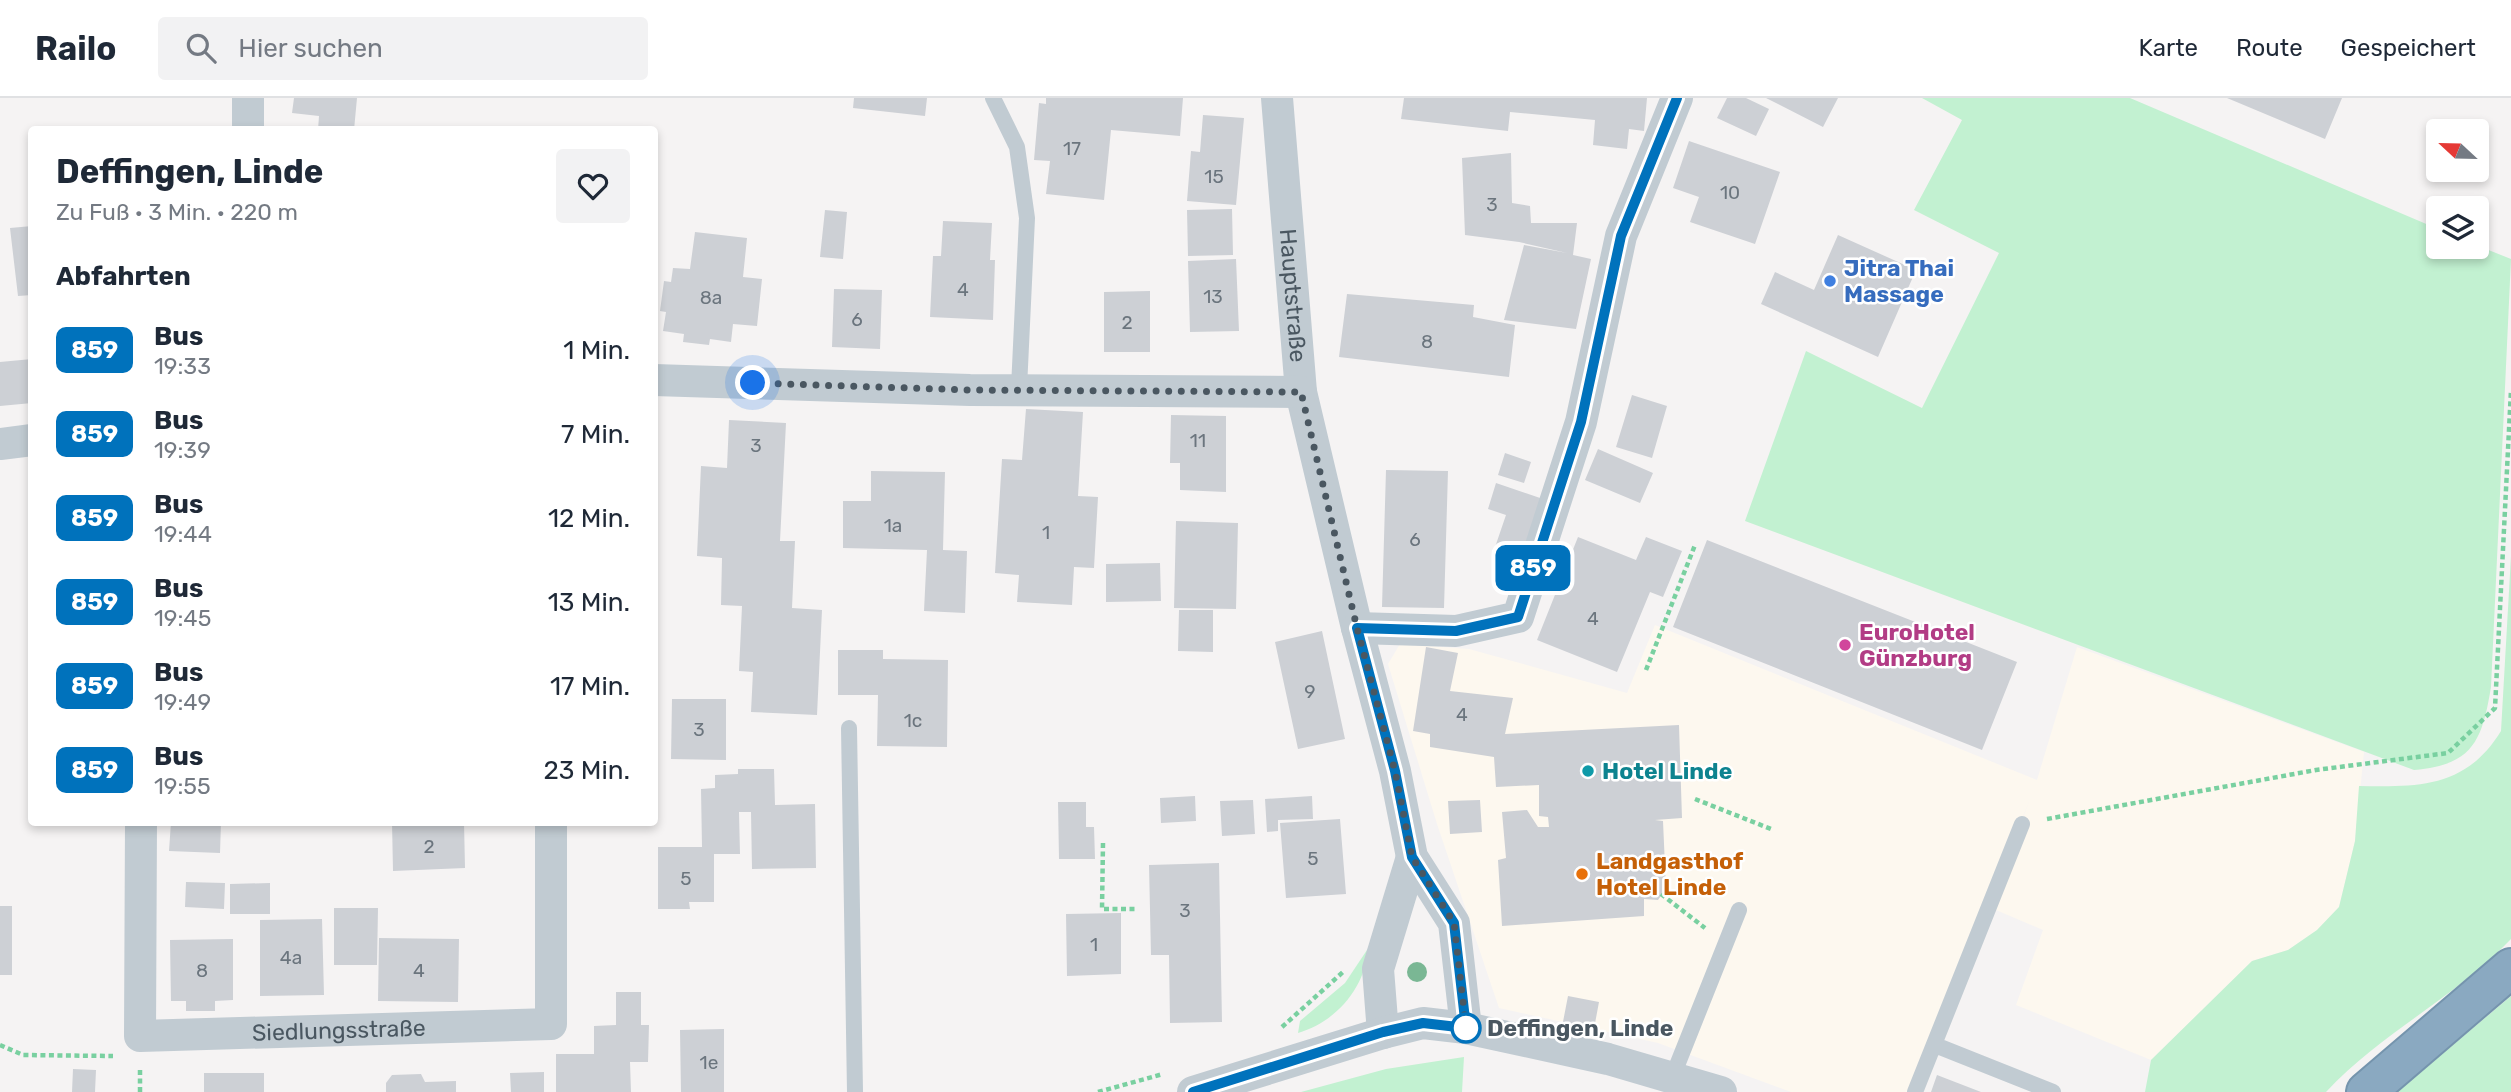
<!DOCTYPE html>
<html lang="de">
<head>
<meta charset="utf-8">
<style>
  :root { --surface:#fff; --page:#f2f2f3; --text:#1f2937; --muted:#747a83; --line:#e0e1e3 }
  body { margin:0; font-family:Rubik,sans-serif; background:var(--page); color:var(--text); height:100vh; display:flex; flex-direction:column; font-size:26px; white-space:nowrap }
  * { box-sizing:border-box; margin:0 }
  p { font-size:23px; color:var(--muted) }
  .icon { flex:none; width:38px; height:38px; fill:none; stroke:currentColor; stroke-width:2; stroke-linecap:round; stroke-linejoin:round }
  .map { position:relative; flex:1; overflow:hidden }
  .details { position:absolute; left:28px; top:28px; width:630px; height:700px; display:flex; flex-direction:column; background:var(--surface); border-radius:7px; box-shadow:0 4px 10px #0003 }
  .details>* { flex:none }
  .badge { padding:0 14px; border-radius:10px; font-size:24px; line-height:46px }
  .needle { width:46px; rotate:292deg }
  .controls { position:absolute; left:2426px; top:21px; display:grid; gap:14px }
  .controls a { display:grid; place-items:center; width:63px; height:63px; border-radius:7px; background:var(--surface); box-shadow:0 4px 10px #0003; font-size:35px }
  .you { position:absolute; width:35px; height:35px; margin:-18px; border:5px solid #fff; border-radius:50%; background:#1a73e8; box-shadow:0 0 0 10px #1a73e833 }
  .map>.badge { position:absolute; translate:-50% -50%; box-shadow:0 0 0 4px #fff }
  h2 { padding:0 28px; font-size:26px; line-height:63px }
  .round { display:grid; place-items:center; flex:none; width:74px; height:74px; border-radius:7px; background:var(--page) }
  .overview { display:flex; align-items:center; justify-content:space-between; height:119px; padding:0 28px }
  h1 { font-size:33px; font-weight:700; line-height:52px }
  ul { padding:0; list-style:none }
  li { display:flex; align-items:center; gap:21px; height:84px; padding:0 28px }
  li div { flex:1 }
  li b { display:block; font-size:26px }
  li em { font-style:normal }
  li .badge { min-width:77px; font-weight:700; text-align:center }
  header { display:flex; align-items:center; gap:42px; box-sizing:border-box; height:98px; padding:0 35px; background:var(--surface); border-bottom:2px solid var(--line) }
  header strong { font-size:33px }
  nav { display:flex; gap:38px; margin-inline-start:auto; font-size:24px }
  .search { width:490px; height:63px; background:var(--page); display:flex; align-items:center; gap:18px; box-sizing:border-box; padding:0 24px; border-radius:7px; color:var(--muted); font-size:26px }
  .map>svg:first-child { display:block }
</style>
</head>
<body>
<header>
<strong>Railo</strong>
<div class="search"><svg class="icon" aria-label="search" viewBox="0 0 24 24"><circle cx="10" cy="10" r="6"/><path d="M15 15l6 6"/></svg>Hier suchen</div>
<nav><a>Karte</a><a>Route</a><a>Gespeichert</a></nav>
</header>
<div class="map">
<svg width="2511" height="994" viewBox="0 0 2511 994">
  <rect width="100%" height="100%" fill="#f5f3f3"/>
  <path fill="#fdf8ef" d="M1655 527 2037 682 2077 549 2364 654 2355 743 2339 809 2317 832 2288 852 2252 863 2151 962 2016 907 2043 832 1989 809 2030 701 1912 994H1791L1658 945 1499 910 1437 726 1388 566 1400 546 1469 551 1627 595Z"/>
  <path fill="#c2f1d1" d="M1922 0H2130L2438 131V149L2476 147 2511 161 2491 589C2482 643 2473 667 2414 672L1745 423 1806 253 1922 310 1999 155 1914 112 1962 22Z
    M2511 458V841C2456 899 2381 935 2326 994H2145L2151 962 2252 863 2288 852 2317 832 2339 809 2355 743 2359 688C2419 689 2466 690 2501 633Z
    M1369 849C1365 889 1338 923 1298 935L1300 923 1345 885Z
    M2511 898V994H2397Z
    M1464 959 1462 994H1301L1386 971Z"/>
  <path fill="#cdd0d5" d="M294 0H357L354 32H318L319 18 292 15Z
    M854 0H927L925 18 853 10Z
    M1046 0H1183L1180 38 1111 32 1104 102 1046 96 1050 63 1034 62 1039 5 1046 6Z
    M1404 0H1647L1644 33 1629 31 1627 51 1593 47 1595 22 1510 14 1508 33 1401 21Z
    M1727 0H1746L1769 11 1756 38 1717 20Z
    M1766 0H1838L1823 29Z
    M2227 0H2342L2325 41Z
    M1203 17 1244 20 1236 107 1187 103 1191 53 1200 54Z
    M1689 43 1780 74 1755 146 1690 124 1699 99 1673 90Z
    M1511 55 1512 105 1530 108 1531 125H1577L1573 157 1591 161 1576 231 1504 222 1524 147 1567 155 1519 144 1465 137 1462 60Z
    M1232 111 1233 157 1188 158 1187 112Z
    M825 112 847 114 843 161 820 159Z
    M943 123 992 125 990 162H995L993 222 930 219 933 158H941Z
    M32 128V197L18 198 10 130Z
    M695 134 747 140 743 179 762 181 757 228 733 226 731 244 710 241 709 247 683 244 684 236 663 233 666 214 660 213 664 183 671 184 673 170 690 171Z
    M1838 137 1916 172 1878 259 1761 206 1775 174 1814 192Z
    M1236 161 1239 233 1190 234 1188 163Z
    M834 191 882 192 880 251 832 249Z
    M1150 193V254H1104V194Z
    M1347 196 1474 207 1473 219 1515 227 1509 279 1339 259Z
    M32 261V305L0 308V264Z
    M1632 297 1667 308 1652 360 1616 349Z
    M1026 311 1083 314 1078 398 1098 399 1094 470 1074 469 1072 507 1017 504 1019 477 995 475 1002 361 1022 362Z
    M1171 317 1226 318V394L1180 392V365H1170Z
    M729 322 786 325 780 443H795L792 510 822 512 817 617 751 614 753 574 739 573 742 508 721 507 722 460 697 458 701 368 727 370Z
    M1598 351 1653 375 1640 405 1585 382Z
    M1505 355 1531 364 1524 385 1498 377Z
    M1386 372 1448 373 1444 510 1382 509Z
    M871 373 945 374 943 452 967 453 965 515 924 513 927 452 843 450V403H871Z
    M1496 385 1543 401 1520 468 1492 458 1506 417 1488 411Z
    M1176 423 1238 425 1236 511 1174 510Z
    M1578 439 1636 462 1646 439 1682 453 1663 499 1650 494 1617 574 1537 542Z
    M1707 442 2017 564 1982 652 1673 529Z
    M1160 465 1161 503 1106 504V466Z
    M28 467H32V539H29Z
    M1179 512H1213V554L1178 553Z
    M1322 533 1345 641 1298 651 1275 544Z
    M1426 549 1458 555 1450 593 1513 600 1505 636 1679 627 1682 720 1655 722 1663 723 1666 791 1658 802 1644 801V818L1502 828 1498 762 1506 760 1502 714 1527 712 1538 729H1549L1548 719 1539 718V687L1496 689 1494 659 1430 649V636L1413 633Z
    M838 552H883V561L948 562 947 649 877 648 878 597H838Z
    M672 601H726V662L671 661Z
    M738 671H774L775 707 815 706 816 770 752 771 751 714H739L740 756H714V804H689L690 811H658V749H702L701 691 715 690V677L738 676Z
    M1195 698 1196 723 1161 725 1160 700Z
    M1312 698 1313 721 1278 722V733L1267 734 1265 701Z
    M1253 702 1255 736 1222 738 1220 703Z
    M1480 702 1482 734 1450 736 1448 703Z
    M1058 704H1086V729H1094L1095 761H1059Z
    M1340 721 1346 796 1286 800 1280 725Z
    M171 724H221L220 755 169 753Z
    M392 724H464L465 770 393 773Z
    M1219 765 1222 924 1170 925 1169 857H1151L1149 767Z
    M186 784 225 785 224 811 185 809Z
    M270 785V816H230V786Z
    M0 808H12V877H0Z
    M334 810H378L377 867H334Z
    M1121 815V876L1067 878 1066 816Z
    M322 821 324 897 260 898V822Z
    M379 840 459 841 458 904 378 903Z
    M233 841V902L215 903V913H186V903H171L170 842Z
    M616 894H641V927H649L648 964H630L631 994H556V956H594V928L616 927Z
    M1568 898 1599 904 1593 936 1562 929Z
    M724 931V994H681L680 932Z
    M73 971 96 972 95 994H72Z
    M544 974V994H511L510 975Z
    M204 975H264V994H204Z
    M421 976 425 984 456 983V994H386V985L392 977Z
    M1937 977 1981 994H1931Z"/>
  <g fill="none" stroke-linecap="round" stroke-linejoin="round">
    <defs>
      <path id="highway" d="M2366 994 2511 870"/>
    </defs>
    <use href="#highway" stroke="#7594ad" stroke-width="42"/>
    <path stroke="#79d0a0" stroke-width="4.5" stroke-dasharray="5 3.5" stroke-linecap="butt" d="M1646 572 1695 447
      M1695 701 1771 731
      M2047 721 2316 672 2448 655 2495 610 2511 292
      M1103 745 1102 811H1138
      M1661 796 1705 830
      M1282 929 1343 874
      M0 947 23 957 113 958
      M140 994V971
      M1098 994 1163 976"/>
    <path stroke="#c1cbd2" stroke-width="16" d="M993 0 1017 49 1027 120 1019 290
      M849 630 855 994
      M1935 947 2053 994
      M1672 980 1739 812
      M1915 994 2022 726"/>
    <g stroke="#c1cbd2" stroke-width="32">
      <path d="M248 0V32"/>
      <path id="s1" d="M1277 0 1301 294 1357 530 1395 673 1412 759 1454 825 1466 930"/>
      <path d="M654 282 970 292 1301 294"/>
      <path d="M0 346 32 342"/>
      <path d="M1357 530 1456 533 1518 519 1581 324 1621 138 1677 0"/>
      <path id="s2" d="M141 724 140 938 551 926V724"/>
      <path d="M1383 935 1378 871 1412 759"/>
      <path d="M1193 994 1383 935 1423 925 1466 930 1608 961 1721 994"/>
    </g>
    <use href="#highway" stroke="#8aa9c1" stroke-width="38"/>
  </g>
  <circle fill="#7ab794" cx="1417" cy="874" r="10"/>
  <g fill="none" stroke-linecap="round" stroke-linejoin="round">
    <defs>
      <path id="line" d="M1193 994 1383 934 1423 925 1466 930 1454 825 1412 759 1395 673 1357 530 1456 533 1518 519 1581 324 1621 138 1677 0"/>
    </defs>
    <use href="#line" stroke="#fff" stroke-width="16"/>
    <use href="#line" stroke="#0072bc" stroke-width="10"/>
    <path stroke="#4a5761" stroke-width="7" stroke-dasharray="0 12.6" d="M753 285 970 292 1301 294 1357 530 1395 673 1412 759 1454 825 1466 930"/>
  </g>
  <circle fill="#3f7fe0" stroke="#fff" stroke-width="2.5" cx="1830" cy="183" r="7"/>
  <circle fill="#d1479c" stroke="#fff" stroke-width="2.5" cx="1845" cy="547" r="7"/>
  <circle fill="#0f9aa8" stroke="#fff" stroke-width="2.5" cx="1588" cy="673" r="7"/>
  <circle fill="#e8710a" stroke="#fff" stroke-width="2.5" cx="1582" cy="776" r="7"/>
  <circle fill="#fff" stroke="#0072bc" stroke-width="3.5" cx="1466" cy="930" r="14"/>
  <g text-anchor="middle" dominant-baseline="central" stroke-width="5" stroke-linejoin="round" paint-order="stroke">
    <g font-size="19" fill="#6b757e">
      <text x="1072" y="50">17</text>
      <text x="1214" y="78">15</text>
      <text x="1730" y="94">10</text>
      <text x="1492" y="106">3</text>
      <text x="963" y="191">4</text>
      <text x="1213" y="198">13</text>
      <text x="711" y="199">8a</text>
      <text x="857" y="221">6</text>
      <text x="1127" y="224">2</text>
      <text x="1427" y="243">8</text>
      <text x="1198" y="342">11</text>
      <text x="756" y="347">3</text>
      <text x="893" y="427">1a</text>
      <text x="1046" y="434">1</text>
      <text x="1415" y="441">6</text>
      <text x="1593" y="520">4</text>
      <text x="1310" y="593">9</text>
      <text x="1462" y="616">4</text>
      <text x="913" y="622">1c</text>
      <text x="699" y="631">3</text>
      <text x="429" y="748">2</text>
      <text x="1313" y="760">5</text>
      <text x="686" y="780">5</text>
      <text x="1185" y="812">3</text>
      <text x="1094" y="846">1</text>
      <text x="291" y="859">4a</text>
      <text x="202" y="872">8</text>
      <text x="419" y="872">4</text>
      <text x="709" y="964">1e</text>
    </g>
    <g font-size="23" font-weight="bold" fill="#366cbe" stroke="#fff" text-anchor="start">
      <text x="1844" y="170">Jitra Thai<tspan x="1844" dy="26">Massage</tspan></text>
    </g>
    <g font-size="23" fill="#4a5761" stroke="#fff">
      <text stroke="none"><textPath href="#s1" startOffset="198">Hauptstraße</textPath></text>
      <text stroke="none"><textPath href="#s2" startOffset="413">Siedlungsstraße</textPath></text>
    </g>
    <g font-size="23" font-weight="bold" fill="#b23c85" stroke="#fff" text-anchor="start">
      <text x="1859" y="534">EuroHotel<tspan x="1859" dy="26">Günzburg</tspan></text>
    </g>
    <g font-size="23" font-weight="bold" fill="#0d838f" stroke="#fff" text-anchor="start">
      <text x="1602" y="673">Hotel Linde</text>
    </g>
    <g font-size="23" font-weight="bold" fill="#c56008" stroke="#fff" text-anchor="start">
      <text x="1596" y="763">Landgasthof<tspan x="1596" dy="26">Hotel Linde</tspan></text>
    </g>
    <g font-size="23" font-weight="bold" fill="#4a5761" stroke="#fff" text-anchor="start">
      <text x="1487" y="930">Deffingen, Linde</text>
    </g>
  </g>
</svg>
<div class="controls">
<a><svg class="needle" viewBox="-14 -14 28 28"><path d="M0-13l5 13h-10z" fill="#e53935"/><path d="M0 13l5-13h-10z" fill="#747a83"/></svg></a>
<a><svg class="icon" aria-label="layers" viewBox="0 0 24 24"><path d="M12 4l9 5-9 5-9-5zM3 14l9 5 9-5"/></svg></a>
</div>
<div class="you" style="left:753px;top:285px"></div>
<b class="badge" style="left:1533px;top:470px;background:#0072bc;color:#fff">859</b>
<section class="details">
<div class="overview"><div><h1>Deffingen, Linde</h1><p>Zu Fuß · 3 Min. · 220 m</p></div><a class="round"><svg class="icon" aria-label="heart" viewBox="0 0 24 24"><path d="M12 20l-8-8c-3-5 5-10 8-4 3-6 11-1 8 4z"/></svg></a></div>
<h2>Abfahrten</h2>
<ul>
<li><span class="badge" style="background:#0072bc;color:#fff">859</span><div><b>Bus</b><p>19:33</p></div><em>1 Min.</em></li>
<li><span class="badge" style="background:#0072bc;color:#fff">859</span><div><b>Bus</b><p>19:39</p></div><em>7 Min.</em></li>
<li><span class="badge" style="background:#0072bc;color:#fff">859</span><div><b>Bus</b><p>19:44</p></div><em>12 Min.</em></li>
<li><span class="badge" style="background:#0072bc;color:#fff">859</span><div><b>Bus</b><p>19:45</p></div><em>13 Min.</em></li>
<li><span class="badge" style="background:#0072bc;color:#fff">859</span><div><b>Bus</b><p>19:49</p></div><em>17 Min.</em></li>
<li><span class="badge" style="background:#0072bc;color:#fff">859</span><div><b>Bus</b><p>19:55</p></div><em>23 Min.</em></li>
</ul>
</section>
</div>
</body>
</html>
